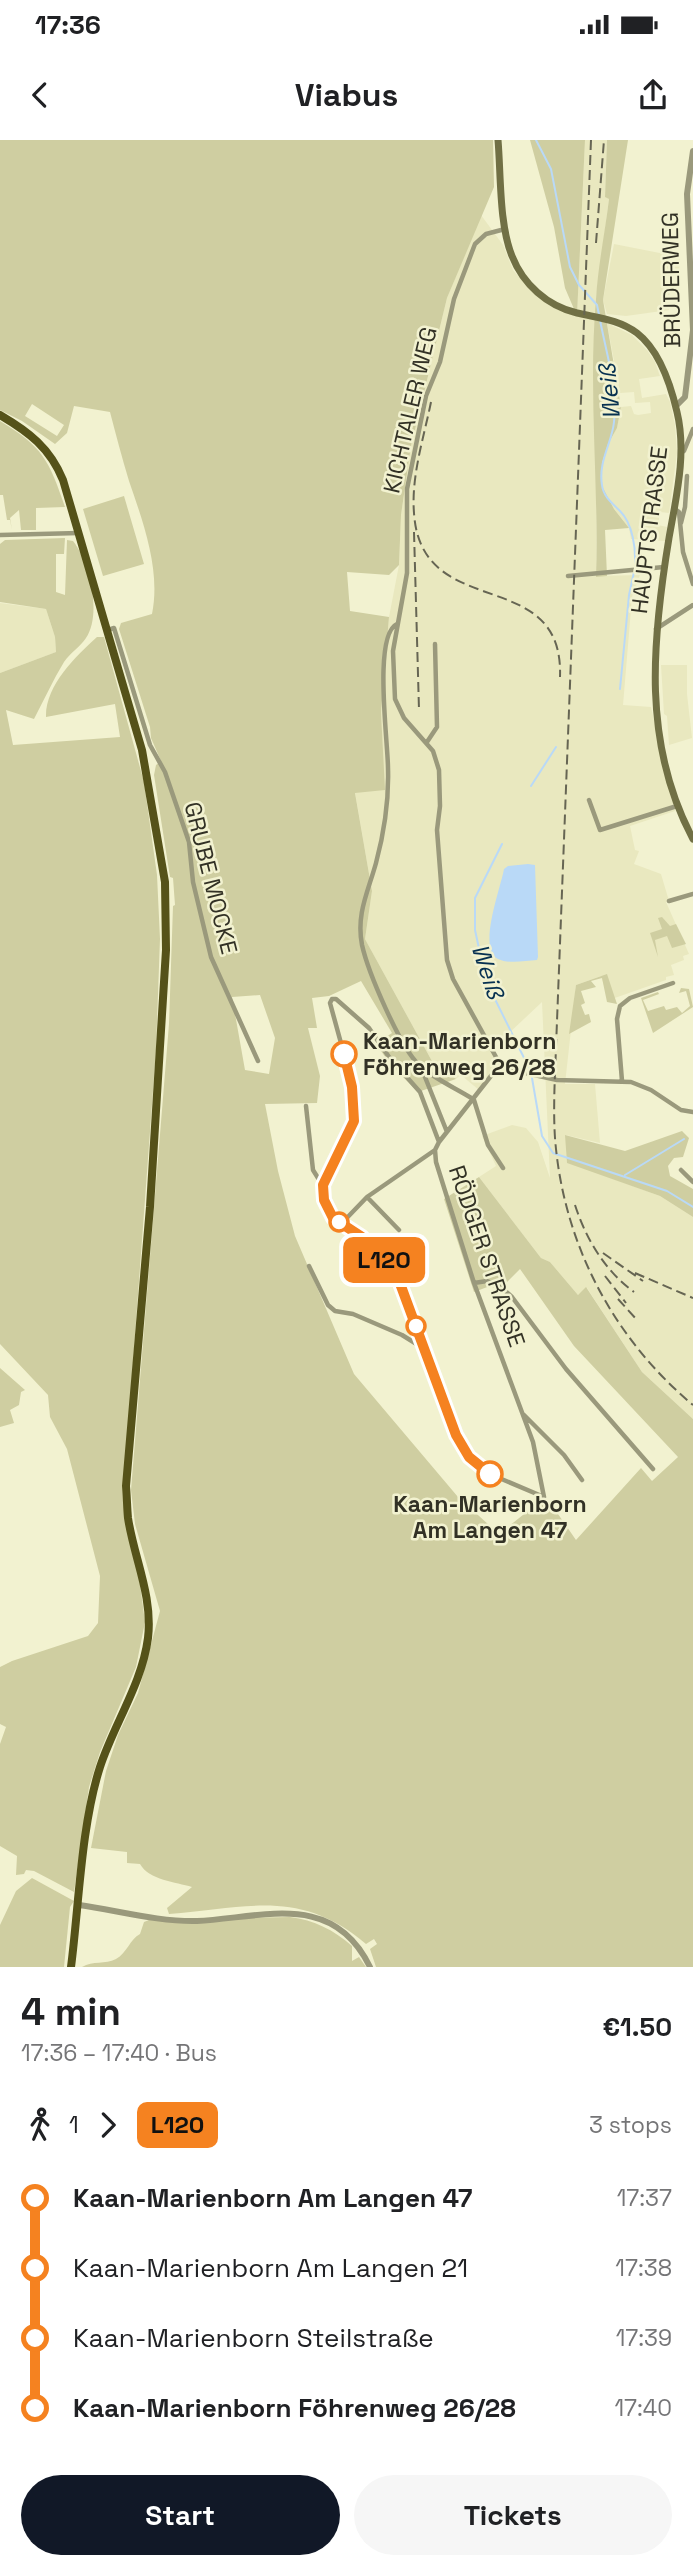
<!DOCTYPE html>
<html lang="en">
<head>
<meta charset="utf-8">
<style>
  :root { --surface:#fff; --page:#f6f6f6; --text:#202124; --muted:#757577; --accent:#111827 }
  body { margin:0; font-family:"Space Grotesk",sans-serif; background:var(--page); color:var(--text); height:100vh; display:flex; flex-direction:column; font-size:26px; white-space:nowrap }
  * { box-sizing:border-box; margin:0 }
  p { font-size:23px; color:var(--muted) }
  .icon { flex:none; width:38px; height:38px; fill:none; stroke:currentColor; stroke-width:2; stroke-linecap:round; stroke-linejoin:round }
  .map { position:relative; height:1827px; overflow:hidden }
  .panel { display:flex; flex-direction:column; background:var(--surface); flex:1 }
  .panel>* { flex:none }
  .badge { padding:0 14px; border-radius:10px; font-size:24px; line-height:46px }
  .map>.badge { position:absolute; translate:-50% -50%; box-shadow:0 0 0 4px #fff }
  .legs { display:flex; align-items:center; gap:10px; height:77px; padding:0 21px; font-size:23px }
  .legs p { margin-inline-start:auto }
  .summary { display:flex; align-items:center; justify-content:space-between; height:119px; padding:0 21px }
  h1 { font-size:38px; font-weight:600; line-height:52px }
  .action { display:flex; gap:14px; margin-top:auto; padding:14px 21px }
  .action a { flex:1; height:80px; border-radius:42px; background:var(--accent); color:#fff; font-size:28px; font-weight:600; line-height:80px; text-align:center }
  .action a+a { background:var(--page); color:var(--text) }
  ul { padding:0 21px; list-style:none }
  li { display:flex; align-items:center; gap:24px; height:70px; font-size:26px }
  li i { display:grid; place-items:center; width:10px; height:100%; margin:0 9px; background:currentColor }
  li i::after { content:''; width:18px; height:18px; margin:-9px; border:5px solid; border-radius:50%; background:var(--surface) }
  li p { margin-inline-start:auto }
  li:first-child i { background:linear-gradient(#0000 50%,currentColor 0) }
  li:last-child i { background:linear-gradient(currentColor 50%,#0000 0) }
  .status { display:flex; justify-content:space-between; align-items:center; height:49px; padding:0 35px; background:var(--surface); direction:ltr }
  .status svg { height:19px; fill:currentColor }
  header { display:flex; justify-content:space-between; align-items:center; height:91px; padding:0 21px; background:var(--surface); font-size:32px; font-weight:600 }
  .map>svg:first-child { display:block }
</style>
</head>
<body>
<div class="status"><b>17:36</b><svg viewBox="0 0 49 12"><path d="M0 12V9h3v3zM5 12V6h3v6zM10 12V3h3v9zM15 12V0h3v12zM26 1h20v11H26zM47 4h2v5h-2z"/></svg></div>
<header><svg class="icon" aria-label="back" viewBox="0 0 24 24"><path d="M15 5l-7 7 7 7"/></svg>Viabus<svg class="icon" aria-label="share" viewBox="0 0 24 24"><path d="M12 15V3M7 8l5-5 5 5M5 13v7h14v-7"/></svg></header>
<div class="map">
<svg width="693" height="1827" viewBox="0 0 693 1827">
  <rect width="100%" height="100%" fill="#f2f2d0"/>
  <path fill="#e9e8bf" d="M585 0H607L605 56 609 59 596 158V436L640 435 632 457 623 565 651 567 675 671 630 686 635 710 639 711 634 724 661 734 669 761 666 762 689 814 683 816 684 820 671 825 674 835 666 837V840L609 860 601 836 576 845 565 944H595L600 1003 566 995 567 1022 660 1056 693 1077V1279L642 1232 587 1148 578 1155 550 1122 541 1118 479 1037 496 1026 482 996 512 985 526 988 538 1002 550 1038 542 862 506 896 490 905 498 927 479 950 461 935 456 939 433 923 365 799 372 751 355 652 384 649 381 572 389 477 399 425 401 375 411 306 447 158 481 75 503 105 513 130 526 145 550 166 577 175Z
    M614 104 680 117 679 134 666 133V141L670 142 669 170 626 176 607 174 603 160Z
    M607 183 632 195 647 210 655 222 660 236 639 239 642 258 666 254 670 262 675 285 677 313 669 373 660 372 658 385 667 387 665 401 631 399 629 388 614 369 602 346V323L608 304 617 288 621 267 631 266 634 274 638 275 651 273 650 262 635 263 634 252 620 253Z
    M0 463 46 469 55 497 56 512 0 533Z
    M661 525H687V554L692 598 669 605 667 576 664 574Z"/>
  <path fill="#cfcea1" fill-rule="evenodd" d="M0 0H493L494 47 447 158 411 306 401 375 399 425 389 435 347 432 350 471 389 477 381 572 385 650 355 653 372 751 365 799 433 923 456 939 418 952 391 925 376 904 392 893 361 841 329 856 312 858 317 888H308L320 936 317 963 265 964 278 1031 295 1096 354 1234 458 1357 499 1394 538 1363 549 1361 576 1400 641 1328 652 1341 678 1317 574 1206 520 1129 499 1150 490 1146 474 1152 444 1059 479 1037 541 1118 550 1122 578 1155 586 1147 642 1232 693 1279V1827H376L370 1809 377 1804 374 1799 366 1804C300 1748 248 1768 169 1774L167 1768 192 1747C176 1742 149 1740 140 1724L127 1723V1712L91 1708 106 1631 118 1595 138 1553 160 1471 135 1384 131 1350 169 884 173 766 175 765 173 738 170 737 154 635 156 625 161 621 151 598 150 587 119 489 121 483 152 474C161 430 143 382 129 341 122 318 116 295 110 272L74 266 67 293 55 304 22 281 0 270ZM32 264 64 285 57 296 25 276ZM260 855 275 898 269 934 245 930 232 857Z
    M530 0H585L577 176 565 148 554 87Z
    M607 0H628L603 160 621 267 617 288 608 304 602 323V346L614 369 629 388 605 390 607 436 596 437C599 345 588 251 596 159 598 126 605 92 609 59L605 57Z
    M0 281C43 307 49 320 65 367L36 368V390H21L19 370 10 378 12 390 10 380H7L3 355H0Z
    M124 356 144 424 103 436 83 369Z
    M65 398 64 414H56V452L65 455 67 400 73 401C90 422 102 474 86 498 80 507 70 513 64 522 53 540 44 560 34 579L6 570 13 605 120 597 115 564 46 577C45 546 75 517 97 497H104L144 642 157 735 160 799 156 910 125 1331 145 1482 136 1527 100 1612 89 1647 74 1752 34 1731 26 1730 24 1734 16 1735 17 1716 0 1706V1604L6 1587 0 1584V1527L12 1521 88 1496 98 1483 100 1436 67 1309 50 1277 48 1255 0 1204V533L56 512 55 497 46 469 0 462V404L5 400Z
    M662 777 670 786 676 784 686 804 672 808 667 796 655 800 658 817 650 793 662 789 658 778Z
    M607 834 617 864 607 862 602 838 591 841 596 847 581 851 585 863 581 865 585 875 589 874 591 882 569 894 576 845Z
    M681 848 689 849 693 867 653 893 641 858 658 852 659 854 643 860 648 871 664 866 666 870 677 867 682 873 690 866 686 851 679 853Z
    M682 991 689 998 683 1017 674 1018 668 1026 670 1036 693 1049V1077L660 1056 567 1023 565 995 625 1011Z
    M0 1228 25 1250 21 1252 19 1265 10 1270 14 1283 0 1287Z
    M32 1738 74 1761 70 1767 64 1827H0V1785L16 1751Z
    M290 1777C314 1780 334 1790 352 1806V1821L359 1817 366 1827H82C93 1820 105 1825 116 1819 127 1813 130 1799 140 1794L144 1782 149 1780Z"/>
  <path fill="#b9d9f7" d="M528 724 535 725 538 817 537 820C525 821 508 824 498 819 477 810 501 747 504 729L508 726Z"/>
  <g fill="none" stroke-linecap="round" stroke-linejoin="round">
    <path stroke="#b9d9f7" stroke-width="2" d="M536 0 551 29 570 127 579 145 597 165 599 175
      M600 180C606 212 618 249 614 282 612 303 598 321 602 345 603 356 612 363 620 371 633 384 636 409 635 427
      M620 549 629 455 634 432
      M531 646 556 607
      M502 704 475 758V790L486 841 531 932
      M532 938 542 996 553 1013 667 1051 693 1067
      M625 1035 684 999"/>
    <path stroke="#9a997c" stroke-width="4.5" d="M681 312 684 311 693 289
      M675 369 679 372 683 412 693 444
      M681 383 685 367 687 336
      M0 395 79 393
      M568 436 664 427
      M397 484C373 495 388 602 388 628 389 659 384 693 376 723 368 752 356 774 362 805 368 832 400 907 419 925 434 939 456 948 473 959
      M656 489 693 465
      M108 490 114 488 150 605 165 632 189 702 193 742 211 817 258 921
      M427 602 437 587 435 504
      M589 660 600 690 677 666
      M669 761 693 754
      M421 927 447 992
      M498 927 496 917 453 839 447 820 437 690 440 666 439 630 433 611 404 578 395 559 393 511 407 433V349L426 256 440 222 454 159 475 104 486 94 505 89
      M498 927 557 940 631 942 651 950 681 970 693 972
      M622 941 617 879 620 866 630 858 673 843
      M474 960 488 1005 503 1028
      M306 966 313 1030 323 1046
      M439 1002 420 952 389 917 369 888 336 859H332L330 863 347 925 355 973 350 991 323 1046V1060L333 1078 362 1097 398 1138 456 1295 469 1317 485 1332 544 1357 533 1302 474 1143 436 1022 435 1010 439 1002 498 927
      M681 1030 693 1042
      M367 1057 399 1090
      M341 1084 367 1057 435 1010
      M309 1126 328 1165 335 1171 353 1174 402 1195 423 1208
      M474 1143 487 1141 501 1147 512 1157 566 1229 653 1329
      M524 1275 564 1315 582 1340"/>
    <path stroke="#9a997c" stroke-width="6" d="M676 266 685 257 693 190 687 54 693 11
      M79 1765C116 1770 158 1782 197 1781 262 1778 333 1750 370 1827"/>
    <path stroke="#717045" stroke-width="7" d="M498 0C501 35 499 84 512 116 523 144 547 166 577 173 598 178 618 179 637 193 659 210 671 246 677 272 687 313 676 358 669 398 652 501 642 604 693 699"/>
    <path stroke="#555219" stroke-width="8" d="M0 275C29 292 50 308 63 340L142 610 165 742 166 810 150 1067 126 1346C127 1357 127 1368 128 1378 134 1418 153 1456 148 1498 142 1544 114 1584 100 1627 81 1686 79 1765 71 1827"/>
    <path stroke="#666553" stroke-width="2" stroke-dasharray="10 5" stroke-linecap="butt" d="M591 0 556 907C555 937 553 968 555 998 563 1103 613 1198 693 1265
      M596 103 604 0
      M431 262C424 297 411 336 414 373 421 484 564 423 560 537
      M414 392 419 570
      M575 1065C586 1099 605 1131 634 1152
      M603 1113 643 1141
      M635 1133 693 1158
      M605 1136 626 1163
      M618 1159 637 1180"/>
  </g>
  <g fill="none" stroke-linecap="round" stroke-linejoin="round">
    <defs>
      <path id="line-1" d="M344 914 352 947 354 981 323 1045 324 1060 333 1078 362 1097 398 1138 456 1295 469 1317 490 1334"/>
    </defs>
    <use href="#line-1" stroke="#fff" stroke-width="16"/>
    <use href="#line-1" stroke="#f58220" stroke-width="10"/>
  </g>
  <g fill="#fff" stroke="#f58220" stroke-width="3.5">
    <circle cx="344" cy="914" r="12"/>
    <circle cx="339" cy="1082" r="9"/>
    <circle cx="416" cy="1186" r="9"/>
    <circle cx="490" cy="1334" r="12"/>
  </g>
  <g text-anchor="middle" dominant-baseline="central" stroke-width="5" stroke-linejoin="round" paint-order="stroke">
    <g font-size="23" fill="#323125" stroke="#f2f2d0">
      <text transform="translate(671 140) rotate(-91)">BRÜDERWEG</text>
      <text transform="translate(410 270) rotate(-77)">KICHTALER WEG</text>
      <text transform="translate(649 390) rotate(-83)">HAUPTSTRASSE</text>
      <text transform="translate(211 738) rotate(76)">GRUBE MOCKE</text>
      <text transform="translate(487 1116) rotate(71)">RÖDGER STRASSE</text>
    </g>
    <g font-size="23" font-weight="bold" fill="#323125" stroke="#f2f2d0" text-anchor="start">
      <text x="363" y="901">Kaan-Marienborn<tspan x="363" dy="26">Föhrenweg 26/28</tspan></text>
      <text x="490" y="1364" text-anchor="middle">Kaan-Marienborn<tspan x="490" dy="26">Am Langen 47</tspan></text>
    </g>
    <g font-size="24" font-style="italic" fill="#063050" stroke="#f2f2d0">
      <text transform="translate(609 252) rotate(-95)">Weiß</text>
      <text transform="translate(488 831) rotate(72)">Weiß</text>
    </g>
  </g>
</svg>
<b class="badge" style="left:384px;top:1120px;background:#f58220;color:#111">L120</b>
</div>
<section class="panel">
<div class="summary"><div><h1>4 min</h1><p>17:36 – 17:40 · Bus</p></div><b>€1.50</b></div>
<div class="legs"><svg class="icon" aria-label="walk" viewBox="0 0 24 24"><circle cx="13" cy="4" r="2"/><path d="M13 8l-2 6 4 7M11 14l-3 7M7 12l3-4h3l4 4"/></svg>1<svg class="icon" aria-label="forward" viewBox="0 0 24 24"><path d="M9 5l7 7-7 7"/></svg><b class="badge" style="background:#f58220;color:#111">L120</b><p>3 stops</p></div>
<ul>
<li><i style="color:#f58220"></i><b>Kaan-Marienborn Am Langen 47</b><p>17:37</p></li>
<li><i style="color:#f58220"></i><span>Kaan-Marienborn Am Langen 21</span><p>17:38</p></li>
<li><i style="color:#f58220"></i><span>Kaan-Marienborn Steilstraße</span><p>17:39</p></li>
<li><i style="color:#f58220"></i><b>Kaan-Marienborn Föhrenweg 26/28</b><p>17:40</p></li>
</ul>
<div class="action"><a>Start</a><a>Tickets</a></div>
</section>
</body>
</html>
